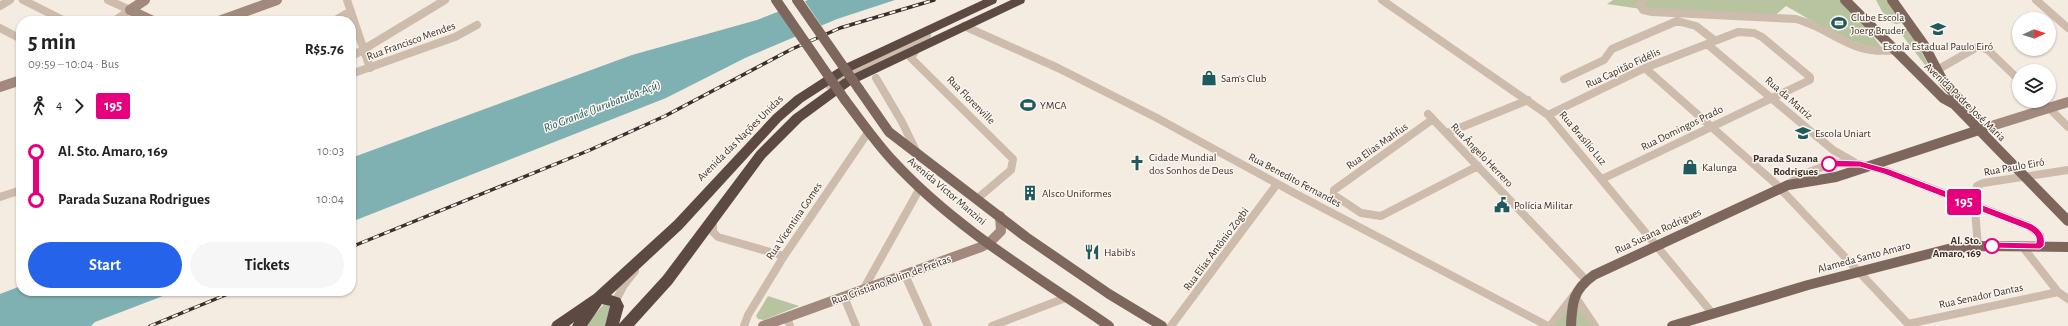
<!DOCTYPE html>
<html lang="en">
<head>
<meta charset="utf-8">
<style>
  :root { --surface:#fff; --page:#f6f6f6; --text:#222; --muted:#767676; --accent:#2563eb }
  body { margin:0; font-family:"Alegreya Sans",sans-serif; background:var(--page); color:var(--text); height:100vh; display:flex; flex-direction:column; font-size:15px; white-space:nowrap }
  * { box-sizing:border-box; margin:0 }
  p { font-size:13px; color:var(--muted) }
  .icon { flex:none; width:22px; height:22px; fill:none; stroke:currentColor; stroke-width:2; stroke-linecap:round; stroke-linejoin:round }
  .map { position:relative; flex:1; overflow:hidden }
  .side { position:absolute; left:16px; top:16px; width:340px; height:280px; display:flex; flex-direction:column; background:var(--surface); border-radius:16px; box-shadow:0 1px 3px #0004 }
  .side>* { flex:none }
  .badge { padding:0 8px; border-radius:3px; font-size:14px; line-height:26px }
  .needle { width:26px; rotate:87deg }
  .buttons { position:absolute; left:2012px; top:12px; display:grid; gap:8px }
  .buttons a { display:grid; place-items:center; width:44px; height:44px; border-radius:50%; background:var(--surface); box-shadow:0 1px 3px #0004; font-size:20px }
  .map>.badge { position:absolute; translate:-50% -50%; box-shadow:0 0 0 2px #fff }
  .legs { display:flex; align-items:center; gap:6px; height:44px; padding:0 12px; font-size:13px }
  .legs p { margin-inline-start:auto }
  .summary { display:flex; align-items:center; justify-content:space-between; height:68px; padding:0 12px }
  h1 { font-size:22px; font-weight:700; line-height:30px }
  .primary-button { display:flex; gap:8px; margin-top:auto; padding:8px 12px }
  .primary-button a { flex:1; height:46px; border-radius:24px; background:var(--accent); color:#fff; font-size:16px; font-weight:700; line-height:46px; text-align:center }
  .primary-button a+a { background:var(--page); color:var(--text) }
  ul { padding:0 12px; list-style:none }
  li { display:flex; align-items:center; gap:14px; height:48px; font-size:15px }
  li i { display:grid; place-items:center; width:6px; height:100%; margin:0 5px; background:currentColor }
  li i::after { content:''; width:10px; height:10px; margin:-5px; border:3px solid; border-radius:50%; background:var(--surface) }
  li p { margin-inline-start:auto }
  li:first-child i { background:linear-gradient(#0000 50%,currentColor 0) }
  li:last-child i { background:linear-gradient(currentColor 50%,#0000 0) }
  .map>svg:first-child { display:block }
</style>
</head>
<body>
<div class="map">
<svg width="2068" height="326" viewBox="0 0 2068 326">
  <rect width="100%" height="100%" fill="#f4ebe1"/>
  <path fill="#b8c4a0" d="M1613 0H1840L1865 26 1883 49C1851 45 1814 22 1786 6L1771 19 1648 10 1607 4Z
    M1876 0H1887L1902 23 1896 24 1887 21Z
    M1908 29 1917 42 1933 75 1975 120 1941 86 1899 31Z
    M768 296 799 306 764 320 758 319 756 316Z
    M1573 299 1594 326H1552Z
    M604 304 611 307 606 326H584Z"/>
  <path fill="#7fb0b2" d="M808 0H895L837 19 745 58 666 98 351 222V158L632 55 757 20Z
    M21 286V291H176L95 322 91 326H0V294Z"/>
  <path fill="#f4ebe1" d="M804 0 823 28 799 38 779 9Z"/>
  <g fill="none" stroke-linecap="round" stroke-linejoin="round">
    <path stroke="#cdbbac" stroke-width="8" d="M23 0 65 21
      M108 0 130 10
      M347 0 370 68
      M1382 0 1548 115 1713 314
      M1643 0 1640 5 1643 10 1652 12 1796 19C1835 30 1851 56 1895 50
      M2036 0 2068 28
      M0 6 10 0
      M114 21 130 10
      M334 21 351 11
      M964 26 1058 68 1157 118 1298 195 1548 326
      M0 28 21 39
      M1707 44 1833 150 1854 162
      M917 48 911 58 1013 159 1011 170 978 198
      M351 57 445 0
      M1645 68 1776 184 1910 326
      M1937 70 1979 46 1988 50 2019 80
      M351 74 455 37 477 25
      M876 78 902 122 917 153
      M1564 79 1604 60 1612 49 1677 21 1696 26 1714 40
      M829 85 859 68 927 35
      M2042 101 2068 127
      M1428 114 1586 280
      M1548 115 1645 68 1738 32 1754 33 1762 37 1810 77V80L1602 179
      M1433 119 1334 190V195L1361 213 1381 216 1478 166
      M1447 133 1528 100
      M1788 185 1801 175 1833 163 1860 164 1886 171 2029 226 2040 235V246
      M0 197 21 190
      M713 219V232L718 237 784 256
      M1978 246 1974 199 1977 186 1983 183 2068 170
      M2022 246 2058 292 2068 299
      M905 275 928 326
      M863 290 920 188
      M844 297 856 326
      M615 302 624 285 635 271
      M787 318 790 326
      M1908 324 2058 292
      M744 326 748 315 784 256 869 131
      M992 326 1068 297
      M1171 326 1277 184
      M1550 326 1574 295 1595 326"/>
    <path stroke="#a18a7d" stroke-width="10" d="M130 10 153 21
      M130 10 145 0
      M219 21 277 0
      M0 87 21 80
      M1985 128 2068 102
      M763 326 981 247 989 243 1001 231 1000 216"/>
    <path stroke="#7d675c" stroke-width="10" d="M1845 0 1943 98 1954 104 2068 221
      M1892 0 1924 45 1943 81 1967 108
      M859 89 889 132 1026 237 1109 294 1162 326
      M845 100C861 121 876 143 894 162 955 228 1035 275 1109 326
      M1571 326C1572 302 1573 290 1594 275L1788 185 1836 177 1985 128
      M1672 326 1808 285 1948 249 1978 246 2068 247"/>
    <path fill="#5c4a42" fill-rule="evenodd" d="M983 0H997L996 3 851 71 803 102 781 121 682 229 611 295 620 298 624 306 619 324 663 276 757 151 793 115 843 79 1011 0H1025L1024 3 851 85 802 121 765 158 672 284 634 326H605L610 306 602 304 587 326H572L574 322 569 326H551L553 322 594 294 674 221 773 115 795 96 843 65Z"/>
    <defs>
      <path id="rail" d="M351 247 590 150 665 116 792 49 840 28 934 0
        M150 326 235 291"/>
    </defs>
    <use href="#rail" stroke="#3b302b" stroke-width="3.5"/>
    <use href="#rail" stroke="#fbf5ee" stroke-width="2" stroke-dasharray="6" stroke-linecap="butt"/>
    <path stroke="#7d675c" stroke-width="10" d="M776 0 845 100
      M797 0 859 89"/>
  </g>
  <path fill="#e6007e" stroke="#fff" d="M1833 160 1860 161 1889 169 2032 224C2041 230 2046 235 2044 246L2040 249 1989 248V243L1992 242 2036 243C2038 235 2032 232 2026 229L1884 174 1860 167H1826V162Z"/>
  <defs>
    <symbol id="stadium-bare" viewBox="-9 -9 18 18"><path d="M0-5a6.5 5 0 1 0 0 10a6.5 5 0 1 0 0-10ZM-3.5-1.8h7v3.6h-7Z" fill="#1f5a5e" stroke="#fbf5ee" stroke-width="2.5" paint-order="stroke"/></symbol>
    <symbol id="school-bare" viewBox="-9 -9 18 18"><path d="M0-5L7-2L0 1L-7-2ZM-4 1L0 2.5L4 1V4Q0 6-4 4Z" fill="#1f5a5e" stroke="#fbf5ee" stroke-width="2.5" paint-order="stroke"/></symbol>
    <symbol id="shop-bare" viewBox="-9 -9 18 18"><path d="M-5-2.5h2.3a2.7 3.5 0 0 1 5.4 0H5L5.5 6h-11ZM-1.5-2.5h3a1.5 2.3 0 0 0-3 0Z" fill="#1f5a5e" stroke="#fbf5ee" stroke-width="2.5" paint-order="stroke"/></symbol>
    <symbol id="church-bare" viewBox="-9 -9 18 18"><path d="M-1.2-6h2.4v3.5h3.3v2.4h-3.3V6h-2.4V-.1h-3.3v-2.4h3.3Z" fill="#1f5a5e" stroke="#fbf5ee" stroke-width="2.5" paint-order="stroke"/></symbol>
    <symbol id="building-bare" viewBox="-9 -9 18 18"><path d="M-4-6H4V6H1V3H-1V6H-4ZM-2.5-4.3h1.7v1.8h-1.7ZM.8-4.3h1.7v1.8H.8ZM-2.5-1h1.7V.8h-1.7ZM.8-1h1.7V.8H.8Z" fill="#1f5a5e" stroke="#fbf5ee" stroke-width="2.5" paint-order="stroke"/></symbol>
    <symbol id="civic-bare" viewBox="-9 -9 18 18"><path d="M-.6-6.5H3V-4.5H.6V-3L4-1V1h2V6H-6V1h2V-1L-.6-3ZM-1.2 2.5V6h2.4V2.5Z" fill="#1f5a5e" stroke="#fbf5ee" stroke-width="2.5" paint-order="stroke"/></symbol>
    <symbol id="restaurant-bare" viewBox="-9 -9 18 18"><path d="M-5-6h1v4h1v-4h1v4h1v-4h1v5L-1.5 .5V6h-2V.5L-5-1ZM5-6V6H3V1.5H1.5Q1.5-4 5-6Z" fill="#1f5a5e" stroke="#fbf5ee" stroke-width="2.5" paint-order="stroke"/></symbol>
  </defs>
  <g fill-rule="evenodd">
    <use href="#stadium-bare" x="1828" y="12" width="22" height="22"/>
    <use href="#school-bare" x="1927" y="18" width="22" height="22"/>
    <use href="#shop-bare" x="1198" y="67" width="22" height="22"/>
    <use href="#stadium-bare" x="1017" y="94" width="22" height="22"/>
    <use href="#school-bare" x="1792" y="122" width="22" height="22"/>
    <use href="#church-bare" x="1126" y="152" width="22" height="22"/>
    <use href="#shop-bare" x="1679" y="156" width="22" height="22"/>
    <use href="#building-bare" x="1019" y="182" width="22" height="22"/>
    <use href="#civic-bare" x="1491" y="194" width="22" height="22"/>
    <use href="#restaurant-bare" x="1081" y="241" width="22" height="22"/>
  </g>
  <g fill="#fff" stroke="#e6007e" stroke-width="2">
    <circle cx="1829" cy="164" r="7"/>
    <circle cx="1992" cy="246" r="7"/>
  </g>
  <g text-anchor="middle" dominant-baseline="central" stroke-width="3" stroke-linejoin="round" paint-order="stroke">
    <g font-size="11" fill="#3b302b" stroke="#fbf5ee" text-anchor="start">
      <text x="1851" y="17">Clube Escola<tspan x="1851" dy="13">Joerg Bruder</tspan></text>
      <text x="1938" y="46" text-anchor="middle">Escola Estadual Paulo Eiró</text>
      <text x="1221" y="78">Sam's Club</text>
      <text x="1040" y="105">YMCA</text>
      <text x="1815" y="133">Escola Uniart</text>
      <text x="1149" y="157">Cidade Mundial<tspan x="1149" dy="13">dos Sonhos de Deus</tspan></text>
      <text x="1702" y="167">Kalunga</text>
      <text x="1042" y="193">Alsco Uniformes</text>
      <text x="1514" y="205">Polícia Militar</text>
      <text x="1104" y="252">Habib's</text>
    </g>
    <g font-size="11" fill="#3b302b" stroke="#fbf5ee">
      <text transform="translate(411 41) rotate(-20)">Rua Francisco Mendes</text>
      <text transform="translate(1623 68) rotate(-25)">Rua Capitão Fidélis</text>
      <text transform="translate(1789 98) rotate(41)">Rua da Matriz</text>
      <text transform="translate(971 100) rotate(45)">Rua Florenville</text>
      <text transform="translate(1965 102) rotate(44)">Avenida Padre José Maria</text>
      <text transform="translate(1682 128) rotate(-26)">Rua Domingos Prado</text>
      <text transform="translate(740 138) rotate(-45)">Avenida das Nações Unidas</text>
      <text transform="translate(1583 138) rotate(50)">Rua Brasílio Luz</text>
      <text transform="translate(1377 146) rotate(-35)">Rua Elias Mahfus</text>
      <text transform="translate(1482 155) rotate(46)">Rua Ângelo Herrero</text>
      <text transform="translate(2014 167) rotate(-10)">Rua Paulo Eiró</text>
      <text transform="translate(1295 180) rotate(28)">Rua Benedito Fernandes</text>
      <text transform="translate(947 191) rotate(40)">Avenida Víctor Manzini</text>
      <text transform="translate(794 221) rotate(-56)">Rua Vicentina Gomes</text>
      <text transform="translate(1658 231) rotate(-25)">Rua Susana Rodrigues</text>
      <text transform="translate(1216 249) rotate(-53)">Rua Elias Antônio Zogbi</text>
      <text transform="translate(1864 257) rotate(-15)">Alameda Santo Amaro</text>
      <text transform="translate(891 280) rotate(-20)">Rua Cristiano Rolim de Freitas</text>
      <text transform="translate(1981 296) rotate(-12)">Rua Senador Dantas</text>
    </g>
    <g font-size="11" font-weight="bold" fill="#3b302b" stroke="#fbf5ee" text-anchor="end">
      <text x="1818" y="158">Parada Suzana<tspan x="1818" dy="13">Rodrigues</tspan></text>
      <text x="1981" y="240">Al. Sto.<tspan x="1981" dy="13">Amaro, 169</tspan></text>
    </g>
    <g font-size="12" font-style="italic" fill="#1f5a5e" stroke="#fbf5ee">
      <text transform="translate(602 106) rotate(-21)">Rio Grande (Jurubatuba-Açú)</text>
    </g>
  </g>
</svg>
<div class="buttons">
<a><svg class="needle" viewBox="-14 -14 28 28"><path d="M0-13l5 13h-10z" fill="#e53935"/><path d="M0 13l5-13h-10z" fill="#767676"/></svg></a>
<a><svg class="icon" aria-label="layers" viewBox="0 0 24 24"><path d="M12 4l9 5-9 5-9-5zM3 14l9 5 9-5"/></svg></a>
</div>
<b class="badge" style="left:1964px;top:202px;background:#e6007e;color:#fff">195</b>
<section class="side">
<div class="summary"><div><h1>5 min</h1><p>09:59 – 10:04 · Bus</p></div><b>R$5.76</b></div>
<div class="legs"><svg class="icon" aria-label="walk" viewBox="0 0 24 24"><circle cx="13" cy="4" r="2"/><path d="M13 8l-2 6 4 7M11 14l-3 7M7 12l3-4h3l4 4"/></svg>4<svg class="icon" aria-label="forward" viewBox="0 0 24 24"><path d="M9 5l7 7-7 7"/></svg><b class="badge" style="background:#e6007e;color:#fff">195</b></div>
<ul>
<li><i style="color:#e6007e"></i><b>Al. Sto. Amaro, 169</b><p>10:03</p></li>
<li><i style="color:#e6007e"></i><b>Parada Suzana Rodrigues</b><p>10:04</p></li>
</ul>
<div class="primary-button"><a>Start</a><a>Tickets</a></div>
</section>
</div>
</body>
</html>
